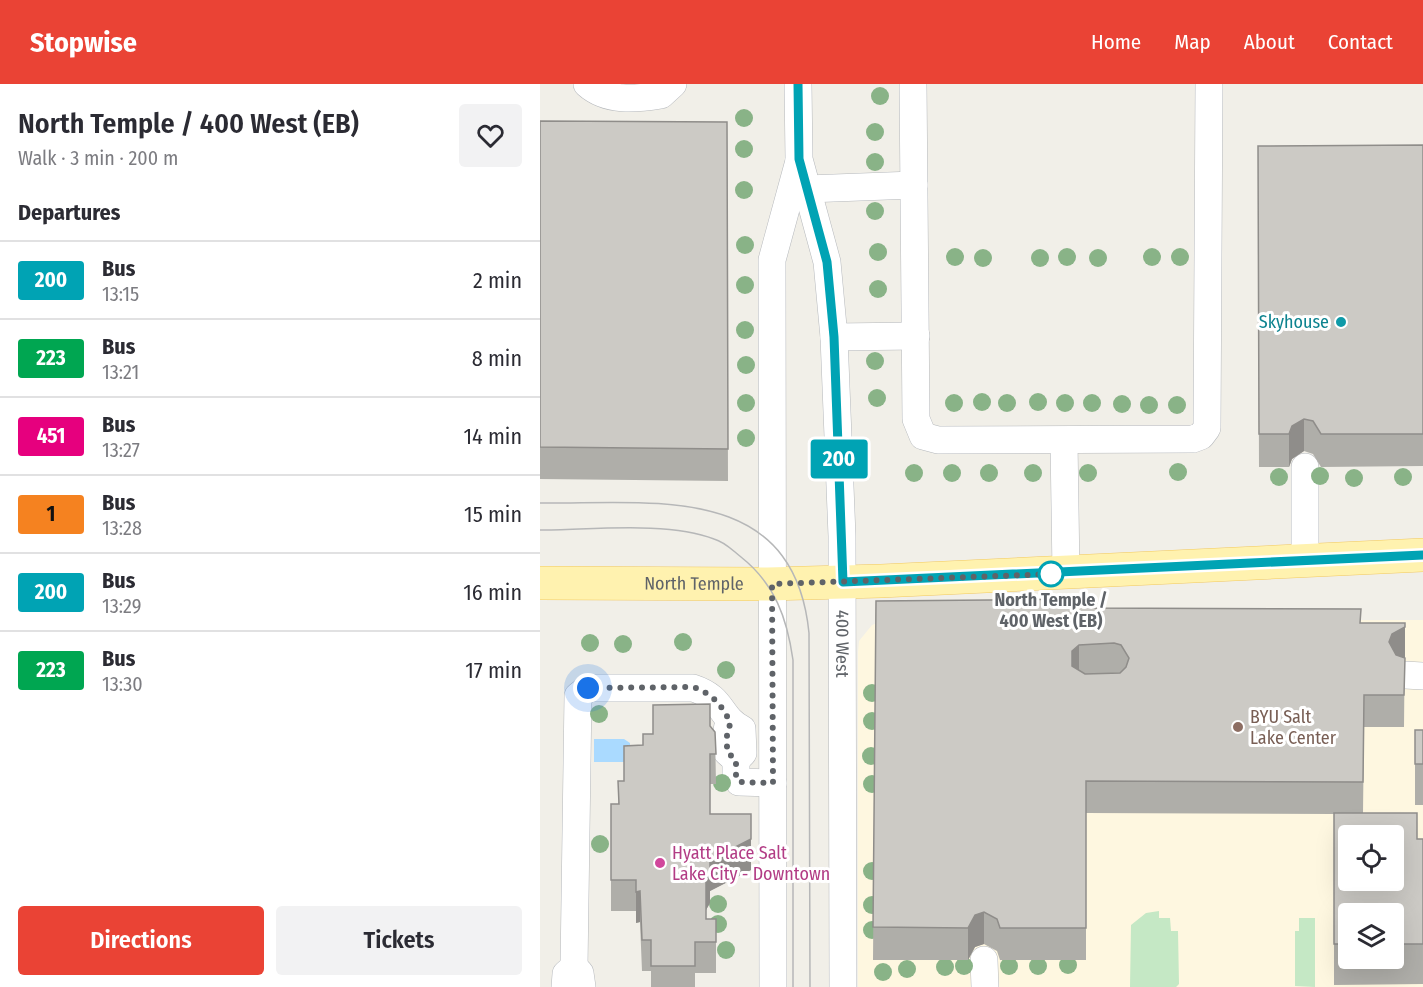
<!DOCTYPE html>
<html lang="en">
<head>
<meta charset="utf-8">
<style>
  :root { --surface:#fff; --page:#f2f2f3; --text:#2b2b33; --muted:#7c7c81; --line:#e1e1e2; --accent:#ea4335 }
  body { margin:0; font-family:"Fira Sans Condensed",sans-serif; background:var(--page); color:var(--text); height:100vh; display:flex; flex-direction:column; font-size:22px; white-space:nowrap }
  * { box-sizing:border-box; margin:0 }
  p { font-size:20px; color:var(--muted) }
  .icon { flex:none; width:33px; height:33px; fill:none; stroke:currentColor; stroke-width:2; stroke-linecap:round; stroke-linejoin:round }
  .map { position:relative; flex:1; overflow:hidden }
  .details { display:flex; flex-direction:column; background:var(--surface); width:540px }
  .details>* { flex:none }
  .badge { padding:0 12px; border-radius:4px; font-size:21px; line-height:39px }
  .fabs { position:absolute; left:798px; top:741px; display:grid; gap:12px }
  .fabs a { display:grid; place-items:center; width:66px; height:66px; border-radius:6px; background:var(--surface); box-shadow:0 6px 24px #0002; font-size:30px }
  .you { position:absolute; width:30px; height:30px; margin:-15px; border:4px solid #fff; border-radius:50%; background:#1a73e8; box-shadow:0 0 0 9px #1a73e833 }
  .map>.badge { position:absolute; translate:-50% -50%; box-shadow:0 0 0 3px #fff }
  h2 { padding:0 18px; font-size:22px; line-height:54px }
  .round { display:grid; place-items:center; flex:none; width:63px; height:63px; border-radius:6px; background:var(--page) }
  .summary { display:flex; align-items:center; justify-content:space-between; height:102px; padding:0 18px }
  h1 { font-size:28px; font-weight:600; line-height:45px }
  .button { display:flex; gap:12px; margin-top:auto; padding:12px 18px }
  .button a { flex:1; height:69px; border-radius:6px; background:var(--accent); color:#fff; font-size:24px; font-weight:600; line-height:69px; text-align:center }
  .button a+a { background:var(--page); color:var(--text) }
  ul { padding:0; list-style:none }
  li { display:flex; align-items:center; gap:18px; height:78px; padding:0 18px; border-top:2px solid var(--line) }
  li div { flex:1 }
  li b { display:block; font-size:22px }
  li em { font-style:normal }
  li .badge { min-width:66px; font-weight:700; text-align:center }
  header { display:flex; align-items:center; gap:36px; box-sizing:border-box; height:84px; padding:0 30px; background:var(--accent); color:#fff }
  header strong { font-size:28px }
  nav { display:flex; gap:33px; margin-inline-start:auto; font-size:21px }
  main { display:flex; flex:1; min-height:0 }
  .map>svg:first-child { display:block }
</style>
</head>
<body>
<header>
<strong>Stopwise</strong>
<nav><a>Home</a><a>Map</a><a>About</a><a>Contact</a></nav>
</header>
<main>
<section class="details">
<div class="summary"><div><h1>North Temple / 400 West (EB)</h1><p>Walk · 3 min · 200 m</p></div><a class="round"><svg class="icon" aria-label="heart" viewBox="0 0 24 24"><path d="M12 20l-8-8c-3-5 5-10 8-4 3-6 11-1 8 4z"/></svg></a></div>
<h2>Departures</h2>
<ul>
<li><span class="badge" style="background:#00a3b4;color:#fff">200</span><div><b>Bus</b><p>13:15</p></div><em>2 min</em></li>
<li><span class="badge" style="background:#00a651;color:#fff">223</span><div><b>Bus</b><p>13:21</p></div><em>8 min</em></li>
<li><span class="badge" style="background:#e6007e;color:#fff">451</span><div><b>Bus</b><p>13:27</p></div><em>14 min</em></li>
<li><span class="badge" style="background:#f58220;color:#111">1</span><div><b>Bus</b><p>13:28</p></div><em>15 min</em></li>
<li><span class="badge" style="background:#00a3b4;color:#fff">200</span><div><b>Bus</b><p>13:29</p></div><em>16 min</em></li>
<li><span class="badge" style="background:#00a651;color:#fff">223</span><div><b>Bus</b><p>13:30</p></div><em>17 min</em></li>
</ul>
<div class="button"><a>Directions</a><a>Tickets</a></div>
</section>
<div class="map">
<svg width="883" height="903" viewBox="0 0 883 903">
  <rect width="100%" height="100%" fill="#f1efe8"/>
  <path fill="#fef7e0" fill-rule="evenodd" d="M883 536V903H318V568L319 557 332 541 343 537ZM808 752H854V796H808ZM808 830H854V874H808Z"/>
  <path fill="#c5e8c5" d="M619 827V834H630L631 847H638L639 900 636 903H590L591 841 606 829Z
    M759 834H775V903L755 902V847H759Z"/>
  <path fill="#aadaff" d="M54 655H84L90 659V673L85 678H54Z"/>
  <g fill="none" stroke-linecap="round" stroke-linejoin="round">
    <defs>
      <g id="minor">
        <path d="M47 0C67 18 96 15 121 11L133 0"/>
        <path id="s1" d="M258 0 259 75 287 178 294 253 302 452 303 903"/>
        <path d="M373 0 376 335 383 352 398 356 653 355 661 352 667 344 669 0"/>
        <path d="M267 105 374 101"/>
        <path d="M294 253 376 252"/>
        <path d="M524 357 526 489"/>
        <path d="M765 383V475"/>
        <path d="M865 591 883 592"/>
        <path d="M196 676V693L199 698 233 699"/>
        <path d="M444 876 445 903"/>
        <path d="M34 883 38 612 48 604H153C184 614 179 633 202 645L203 669 196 676 187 668V645L191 640"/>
        <path d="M25 903 26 890 34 883 40 889 42 903"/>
        <path d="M233 903 232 176 259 77"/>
      </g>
      <g id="major">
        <path id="s2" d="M0 499 228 500 341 497 883 471"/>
      </g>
    </defs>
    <use href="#minor" stroke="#b5b8bc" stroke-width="28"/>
    <use href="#major" stroke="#f2c960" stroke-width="34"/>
    <use href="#minor" stroke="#fff" stroke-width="27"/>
    <use href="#major" stroke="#fff2af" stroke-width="33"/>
    <path stroke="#b6b7b8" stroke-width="1.5" d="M0 419C112 420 254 397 269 549L270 903
      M0 446C50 446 128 437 174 455 185 458 192 466 201 473 235 500 247 534 253 576V903"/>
  </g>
  <g fill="#89b387">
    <circle cx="340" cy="12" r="9"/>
    <circle cx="204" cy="34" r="9"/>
    <circle cx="335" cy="48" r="9"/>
    <circle cx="204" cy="65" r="9"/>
    <circle cx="335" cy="78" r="9"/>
    <circle cx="204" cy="106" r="9"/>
    <circle cx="335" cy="127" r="9"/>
    <circle cx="205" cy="161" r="9"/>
    <circle cx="338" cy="168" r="9"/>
    <circle cx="415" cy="173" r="9"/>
    <circle cx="527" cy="173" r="9"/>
    <circle cx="612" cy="173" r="9"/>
    <circle cx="640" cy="173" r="9"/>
    <circle cx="443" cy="174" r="9"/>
    <circle cx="500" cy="174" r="9"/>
    <circle cx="558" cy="174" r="9"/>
    <circle cx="205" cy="201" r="9"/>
    <circle cx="338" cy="205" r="9"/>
    <circle cx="205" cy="246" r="9"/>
    <circle cx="335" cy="277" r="9"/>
    <circle cx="206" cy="281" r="9"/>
    <circle cx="337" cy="314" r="9"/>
    <circle cx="442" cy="318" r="9"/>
    <circle cx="498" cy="318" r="9"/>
    <circle cx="206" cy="319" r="9"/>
    <circle cx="414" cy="319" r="9"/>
    <circle cx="467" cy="319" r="9"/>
    <circle cx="525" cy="319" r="9"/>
    <circle cx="552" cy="319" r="9"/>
    <circle cx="582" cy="320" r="9"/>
    <circle cx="609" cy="321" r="9"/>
    <circle cx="637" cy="321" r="9"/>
    <circle cx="206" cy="354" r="9"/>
    <circle cx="638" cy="388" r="9"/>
    <circle cx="374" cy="389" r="9"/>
    <circle cx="412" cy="389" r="9"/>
    <circle cx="449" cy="389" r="9"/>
    <circle cx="493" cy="389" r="9"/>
    <circle cx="548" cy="389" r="9"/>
    <circle cx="780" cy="392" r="9"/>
    <circle cx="739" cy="393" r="9"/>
    <circle cx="863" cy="393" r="9"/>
    <circle cx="814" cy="394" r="9"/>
    <circle cx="143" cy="558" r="9"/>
    <circle cx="50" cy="559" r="9"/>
    <circle cx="83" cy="560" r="9"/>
    <circle cx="186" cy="586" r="9"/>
    <circle cx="332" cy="609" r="9"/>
    <circle cx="59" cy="630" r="9"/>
    <circle cx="332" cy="637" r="9"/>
    <circle cx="331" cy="672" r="9"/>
    <circle cx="182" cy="699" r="9"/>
    <circle cx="332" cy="700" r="9"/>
    <circle cx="60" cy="760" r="9"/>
    <circle cx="332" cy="787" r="9"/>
    <circle cx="178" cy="820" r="9"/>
    <circle cx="332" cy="821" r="9"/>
    <circle cx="178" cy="840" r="9"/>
    <circle cx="332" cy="846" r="9"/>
    <circle cx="186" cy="866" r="9"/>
    <circle cx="528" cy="881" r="9"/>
    <circle cx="424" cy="882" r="9"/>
    <circle cx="469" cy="882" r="9"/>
    <circle cx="498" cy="882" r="9"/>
    <circle cx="405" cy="883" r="9"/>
    <circle cx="367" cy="885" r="9"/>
    <circle cx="343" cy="888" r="9"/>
  </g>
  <path fill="#afaea9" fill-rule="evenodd" d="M0 37 187 38 188 397 0 395Z
    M883 61V382L781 383 773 370 764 367 752 375 749 383H719L718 62Z
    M336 517 545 524 821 539H865L864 643H824L823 729 877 755H883V900L794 901V730L546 729V876H460L457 867 444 860 435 863 428 876H333ZM808 830H854V874H808Z
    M170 642 175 648 176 700H170V730L211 786 170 807V819L166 826V835H176V889H155V903H111V887H102L100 838 96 839V827H71V720H78L84 697 103 661 113 650Z
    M875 646H883V721H875Z"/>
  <path fill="#8f8d8a" d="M764 335V367L752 375 749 383V350L752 342Z
    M865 543V575L849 591V558L852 550Z
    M539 561V593L532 600V567Z
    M211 755V786L170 807V819L166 826V796L170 776Z
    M100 807V838L96 839V808Z
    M444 828V860L435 863 428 876V844L435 831Z"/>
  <path fill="#cccac5" stroke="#8f8d8a" stroke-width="1.5" fill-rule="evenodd" d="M0 37 187 38 188 365 0 363Z
    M883 61V350H781L773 337 764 335 752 342 749 350H719L718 62Z
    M545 515V524L821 525 820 539H865V543L852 550 849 558 856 571 865 574 864 611H824L823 698 546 697V844H460L457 835 444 828 435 831 428 844 333 843 336 517ZM574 559 581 561 589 574 586 583 580 589 545 590 532 582V567L539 561Z
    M170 620V642L175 648 176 670H170V730H211V755L170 776V788L166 796V835H176V858H155V882H111V856H102L100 807 96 808V796H71V720H79L78 697H84V662L103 661V650H113V621Z
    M875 646H883V680H875Z
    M794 729H877V755H883V860H854V830H808V860H794ZM808 752H854V796H808Z"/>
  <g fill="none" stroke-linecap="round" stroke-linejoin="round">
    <defs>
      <path id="line" d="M258 0 259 75 287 178 294 253 303 498 883 471"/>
    </defs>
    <use href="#line" stroke="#fff" stroke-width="14"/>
    <use href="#line" stroke="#00a3b4" stroke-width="9"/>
    <path stroke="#5f6368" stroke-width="6" stroke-dasharray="0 10.8" d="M48 604 153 603C173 610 182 621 191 640L187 645V668L196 676V693L199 698 233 699 232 500 514 490H511"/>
  </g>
  <circle fill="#0f9aa8" stroke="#fff" stroke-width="2" cx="801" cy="238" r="6"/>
  <circle fill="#fff" stroke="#00a3b4" stroke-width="3" cx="511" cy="490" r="12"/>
  <circle fill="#8d6e63" stroke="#fff" stroke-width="2" cx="698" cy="643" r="6"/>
  <circle fill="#d1479c" stroke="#fff" stroke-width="2" cx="120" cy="779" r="6"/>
  <g text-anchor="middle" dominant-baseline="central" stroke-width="6" stroke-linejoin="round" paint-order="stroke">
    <g font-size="18" fill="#0d838f" stroke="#fff" text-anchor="end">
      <text x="789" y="238">Skyhouse</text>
    </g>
    <g font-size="18" fill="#5f6368" stroke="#fff">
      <text stroke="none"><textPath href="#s2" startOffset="154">North Temple</textPath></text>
      <text stroke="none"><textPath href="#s1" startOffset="564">400 West</textPath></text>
    </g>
    <g font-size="18" font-weight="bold" fill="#5f6368" stroke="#fff">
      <text x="511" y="516">North Temple /<tspan x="511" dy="21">400 West (EB)</tspan></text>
    </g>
    <g font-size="18" fill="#785e54" stroke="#fff" text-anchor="start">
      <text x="710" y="633">BYU Salt<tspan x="710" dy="21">Lake Center</tspan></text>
    </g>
    <g font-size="18" fill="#b23c85" stroke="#fff" text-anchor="start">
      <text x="132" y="769">Hyatt Place Salt<tspan x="132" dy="21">Lake City - Downtown</tspan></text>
    </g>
  </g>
</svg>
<div class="fabs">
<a><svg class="icon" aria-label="locate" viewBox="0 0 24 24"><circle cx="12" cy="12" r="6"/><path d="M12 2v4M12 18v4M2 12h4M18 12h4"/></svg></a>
<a><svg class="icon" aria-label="layers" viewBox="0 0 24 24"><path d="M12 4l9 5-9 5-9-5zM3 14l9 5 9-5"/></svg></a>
</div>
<div class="you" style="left:48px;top:604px"></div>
<b class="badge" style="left:299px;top:375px;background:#00a3b4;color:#fff">200</b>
</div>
</main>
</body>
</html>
